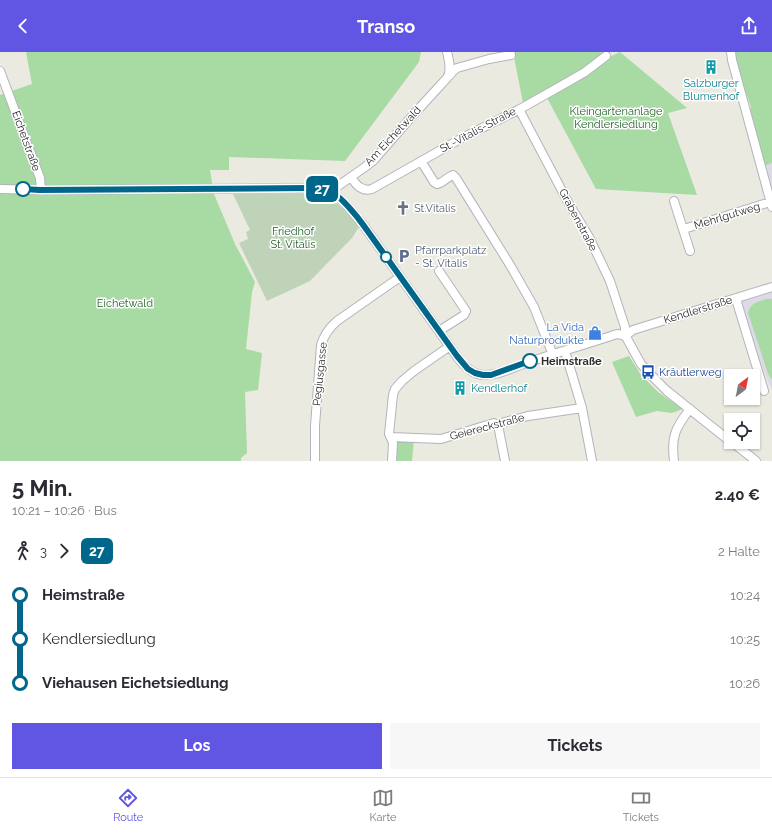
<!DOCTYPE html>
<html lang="de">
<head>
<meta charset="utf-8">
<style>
  :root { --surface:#fff; --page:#f7f7f7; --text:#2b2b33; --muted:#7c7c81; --line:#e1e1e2; --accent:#6155e3 }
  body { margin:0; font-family:Raleway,sans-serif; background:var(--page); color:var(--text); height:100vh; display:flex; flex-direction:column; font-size:15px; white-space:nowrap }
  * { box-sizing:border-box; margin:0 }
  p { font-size:13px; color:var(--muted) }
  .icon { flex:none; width:22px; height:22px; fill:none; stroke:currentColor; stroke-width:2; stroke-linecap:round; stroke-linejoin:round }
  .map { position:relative; height:409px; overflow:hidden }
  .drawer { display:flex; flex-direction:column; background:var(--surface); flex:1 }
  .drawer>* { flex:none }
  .badge { padding:0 8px; border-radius:6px; font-size:14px; line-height:26px }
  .needle { width:26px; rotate:32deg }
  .buttons { position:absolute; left:724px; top:317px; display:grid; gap:8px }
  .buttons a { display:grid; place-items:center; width:36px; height:36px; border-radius:0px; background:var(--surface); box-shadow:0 1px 3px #0004; font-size:20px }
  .map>.badge { position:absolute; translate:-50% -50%; box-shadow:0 0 0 2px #fff }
  .legs { display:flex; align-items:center; gap:6px; height:44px; padding:0 12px; font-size:13px }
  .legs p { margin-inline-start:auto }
  .summary { display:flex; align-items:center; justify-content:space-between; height:68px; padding:0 12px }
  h1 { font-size:22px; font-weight:700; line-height:30px }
  .action { display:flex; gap:8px; margin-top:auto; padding:8px 12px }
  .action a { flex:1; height:46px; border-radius:0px; background:var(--accent); color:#fff; font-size:16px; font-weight:700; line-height:46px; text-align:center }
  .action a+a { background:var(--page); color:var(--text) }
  ul { padding:0 12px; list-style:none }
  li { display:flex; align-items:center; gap:14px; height:44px; font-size:15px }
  li i { display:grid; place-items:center; width:6px; height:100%; margin:0 5px; background:currentColor }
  li i::after { content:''; width:10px; height:10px; margin:-5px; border:3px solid; border-radius:50%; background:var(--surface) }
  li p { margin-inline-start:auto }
  li:first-child i { background:linear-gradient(#0000 50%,currentColor 0) }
  li:last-child i { background:linear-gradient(currentColor 50%,#0000 0) }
  header { display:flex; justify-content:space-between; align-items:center; height:52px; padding:0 12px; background:var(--accent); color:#fff; font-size:18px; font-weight:700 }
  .tab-bar { display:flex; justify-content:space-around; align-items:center; height:56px; border-top:1px solid var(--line); background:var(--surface); font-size:11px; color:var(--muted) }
  .tab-bar a { display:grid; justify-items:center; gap:2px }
  .tab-bar .current { color:var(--accent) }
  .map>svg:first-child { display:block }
</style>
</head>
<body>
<header><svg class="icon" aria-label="back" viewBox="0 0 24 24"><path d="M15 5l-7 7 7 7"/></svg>Transo<svg class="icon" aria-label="share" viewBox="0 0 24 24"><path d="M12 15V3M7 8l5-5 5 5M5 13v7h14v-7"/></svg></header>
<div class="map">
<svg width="772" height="409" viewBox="0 0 772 409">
  <rect width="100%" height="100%" fill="#ebeae0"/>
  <path fill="#dcdbe5" d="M772 111V141L764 114Z
    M772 239V338L764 321 740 260 742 248Z"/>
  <path fill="#a7dba3" d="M26 0H421L419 10 345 109 229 105V118H210L214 142 235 192 255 230 252 240 246 297 262 301 258 338 245 340 247 401 241 406V409H0V43L32 32Z
    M513 0H609L600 6 586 18 523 51Z
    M620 0 687 56 668 61 697 143 596 137 546 44 605 7Z
    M734 0H772V111L764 114 750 60 751 55 746 41 742 33Z
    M766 247H772V328L768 322 748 261C750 251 757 250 766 247Z
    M629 304 641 323 658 340 683 357 672 361 657 359 636 365 612 310Z
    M414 387 412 409H395L397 388Z"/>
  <path fill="#bfd3b9" d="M308 141C315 142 321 142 327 145 340 151 350 165 359 175L352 186 310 229 267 249 239 191 248 187 246 180 250 178 233 142Z"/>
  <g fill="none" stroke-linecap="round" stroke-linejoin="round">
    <defs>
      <path id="minor" d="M731 0 732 8 772 155
        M0 19 40 126 41 138
        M450 23 453 19 457 16 489 7 511 3 510 0
        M520 57 521 61 569 152 589 185 610 229 625 275V284
        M421 109 434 130 437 132C443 131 447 125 453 123L456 126 510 213 534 255 553 303
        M351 125C356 133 362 140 372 137L462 86 520 57 566 31 585 20 606 4
        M0 137 41 138 310 136C317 136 325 136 332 140 342 146 356 164 364 174L458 306C465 315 473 323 485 323 498 324 516 314 529 310 558 300 588 292 617 282L622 283 626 285 641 312 657 329 667 339 731 390
        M331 139 365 115 374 108 414 62 447 26C452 19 449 8 447 0
        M674 149 690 199
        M684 177 770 150
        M736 247 764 339
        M439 279 464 263 466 259 439 219
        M625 284 633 278 772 235
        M565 299 582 356 592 409
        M498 373 505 409
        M391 385 441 387 494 371 498 373 501 371 528 364 582 356
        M732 390 756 409
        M315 409V374L321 293C324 283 329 276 337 269L400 225
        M392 409 393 391 389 382 393 343 395 337 402 329 414 319 450 294
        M674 409C671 385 675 376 690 357"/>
    </defs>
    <use href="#minor" stroke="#b4b3be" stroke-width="10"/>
    <use href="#minor" stroke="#fff" stroke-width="8"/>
  </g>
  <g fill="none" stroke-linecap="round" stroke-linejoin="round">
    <defs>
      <path id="line-1" d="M23 137 40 138 310 136C317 136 325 136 332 140 342 146 357 164 364 174L457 304 468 317 475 321 483 323H491L530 309"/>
    </defs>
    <use href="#line-1" stroke="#fff" stroke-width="9"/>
    <use href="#line-1" stroke="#00678b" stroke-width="6"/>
  </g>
  <defs>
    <symbol id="building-bare" viewBox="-9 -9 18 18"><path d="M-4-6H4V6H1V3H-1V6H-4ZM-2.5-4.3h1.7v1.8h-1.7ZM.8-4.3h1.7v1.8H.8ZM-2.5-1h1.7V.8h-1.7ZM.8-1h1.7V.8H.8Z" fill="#0f9aa8" stroke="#fff" stroke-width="2.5" paint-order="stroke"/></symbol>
    <symbol id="church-bare" viewBox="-9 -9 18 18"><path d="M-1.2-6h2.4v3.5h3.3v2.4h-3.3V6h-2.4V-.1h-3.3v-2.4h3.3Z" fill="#6b7280" stroke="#fff" stroke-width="2.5" paint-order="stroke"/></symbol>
    <symbol id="parking-bare" viewBox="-9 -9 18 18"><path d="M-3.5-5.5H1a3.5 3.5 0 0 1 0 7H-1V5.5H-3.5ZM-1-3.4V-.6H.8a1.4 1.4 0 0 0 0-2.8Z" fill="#5c6f8a" stroke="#fff" stroke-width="2.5" paint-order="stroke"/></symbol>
    <symbol id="shop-bare" viewBox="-9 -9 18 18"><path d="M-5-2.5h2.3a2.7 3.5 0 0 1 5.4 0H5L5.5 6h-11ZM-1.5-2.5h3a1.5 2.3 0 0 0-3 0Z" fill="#3f7fe0" stroke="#fff" stroke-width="2.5" paint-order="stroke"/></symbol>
    <symbol id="bus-bare" viewBox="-9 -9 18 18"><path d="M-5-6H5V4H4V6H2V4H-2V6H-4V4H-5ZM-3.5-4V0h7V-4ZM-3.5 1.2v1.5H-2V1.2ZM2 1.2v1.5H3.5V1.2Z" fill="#1a4fb4" stroke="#fff" stroke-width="2.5" paint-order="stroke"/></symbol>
  </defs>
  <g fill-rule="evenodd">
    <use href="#building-bare" x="701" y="5" width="20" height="20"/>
    <use href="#church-bare" x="393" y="146" width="20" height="20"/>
    <use href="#parking-bare" x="394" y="194" width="20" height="20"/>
    <use href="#shop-bare" x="585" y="271" width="20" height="20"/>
    <use href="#bus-bare" x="638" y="310" width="20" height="20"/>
    <use href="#building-bare" x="450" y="326" width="20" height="20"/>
  </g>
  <g fill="#fff" stroke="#00678b" stroke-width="2">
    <circle cx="23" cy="137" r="7"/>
    <circle cx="386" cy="205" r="5"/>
    <circle cx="530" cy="309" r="7"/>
  </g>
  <g text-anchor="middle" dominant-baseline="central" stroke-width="3" stroke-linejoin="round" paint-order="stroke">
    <g font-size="11" fill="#0d838f" stroke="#fff">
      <text x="711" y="31">Salzburger<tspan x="711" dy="13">Blumenhof</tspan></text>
      <text x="471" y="336" text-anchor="start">Kendlerhof</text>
    </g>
    <g font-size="11" fill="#246028" stroke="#fff">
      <text x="616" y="59">Kleingartenanlage<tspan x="616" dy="13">Kendlersiedlung</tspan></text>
      <text x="293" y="179">Friedhof<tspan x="293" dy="13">St. Vitalis</tspan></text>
      <text x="125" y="251">Eichetwald</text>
    </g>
    <g font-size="11" fill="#2c2c2c" stroke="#fff">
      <text transform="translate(478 78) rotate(-28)">St.-Vitalis-Straße</text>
      <text transform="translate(393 84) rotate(-47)">Am Eichetwald</text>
      <text transform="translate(26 89) rotate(70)">Eichetstraße</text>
      <text transform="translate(727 164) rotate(-17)">Mehrlgutweg</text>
      <text transform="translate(578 168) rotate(62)">Grabenstraße</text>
      <text transform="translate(698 258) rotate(-17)">Kendlerstraße</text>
      <text transform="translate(320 322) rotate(-84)">Pegiusgasse</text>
      <text transform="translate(487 375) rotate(-15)">Geiereckstraße</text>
    </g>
    <g font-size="11" fill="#5b616d" stroke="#fff" text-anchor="start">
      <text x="414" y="156">St.Vitalis</text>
    </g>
    <g font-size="11" fill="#4e5e75" stroke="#fff" text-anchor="start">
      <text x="415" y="198">Pfarrparkplatz<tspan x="415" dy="13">- St. Vitalis</tspan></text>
    </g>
    <g font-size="11" fill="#366cbe" stroke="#fff" text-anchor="end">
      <text x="584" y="275">La Vida<tspan x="584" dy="13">Naturprodukte</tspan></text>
    </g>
    <g font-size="11" font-weight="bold" fill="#2c2c2c" stroke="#fff" text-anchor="start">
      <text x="541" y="309">Heimstraße</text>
    </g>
    <g font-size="11" fill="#164399" stroke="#fff" text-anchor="start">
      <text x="659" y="320">Kräutlerweg</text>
    </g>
  </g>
</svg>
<div class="buttons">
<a><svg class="needle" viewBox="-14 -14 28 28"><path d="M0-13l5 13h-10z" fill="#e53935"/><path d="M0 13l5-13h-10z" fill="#7c7c81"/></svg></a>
<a><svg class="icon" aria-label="locate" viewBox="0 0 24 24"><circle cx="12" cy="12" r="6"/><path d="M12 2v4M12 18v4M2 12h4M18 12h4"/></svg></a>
</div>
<b class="badge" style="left:322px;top:137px;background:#00678b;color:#fff">27</b>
</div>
<section class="drawer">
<div class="summary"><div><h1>5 Min.</h1><p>10:21 – 10:26 · Bus</p></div><b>2.40 €</b></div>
<div class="legs"><svg class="icon" aria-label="walk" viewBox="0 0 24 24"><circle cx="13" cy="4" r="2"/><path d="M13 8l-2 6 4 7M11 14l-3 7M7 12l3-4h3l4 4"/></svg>3<svg class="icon" aria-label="forward" viewBox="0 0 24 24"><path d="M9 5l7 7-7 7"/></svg><b class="badge" style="background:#00678b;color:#fff">27</b><p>2 Halte</p></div>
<ul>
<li><i style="color:#00678b"></i><b>Heimstraße</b><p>10:24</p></li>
<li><i style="color:#00678b"></i><span>Kendlersiedlung</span><p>10:25</p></li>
<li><i style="color:#00678b"></i><b>Viehausen Eichetsiedlung</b><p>10:26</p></li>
</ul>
<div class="action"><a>Los</a><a>Tickets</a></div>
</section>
<nav class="tab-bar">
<a class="current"><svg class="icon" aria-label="directions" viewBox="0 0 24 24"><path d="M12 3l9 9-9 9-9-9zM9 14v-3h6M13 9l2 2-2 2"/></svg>Route</a>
<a><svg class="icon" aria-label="map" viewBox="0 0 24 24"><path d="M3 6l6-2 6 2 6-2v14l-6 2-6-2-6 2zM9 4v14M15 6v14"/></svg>Karte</a>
<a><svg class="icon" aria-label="tickets" viewBox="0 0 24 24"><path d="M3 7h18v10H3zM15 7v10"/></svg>Tickets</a>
</nav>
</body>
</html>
